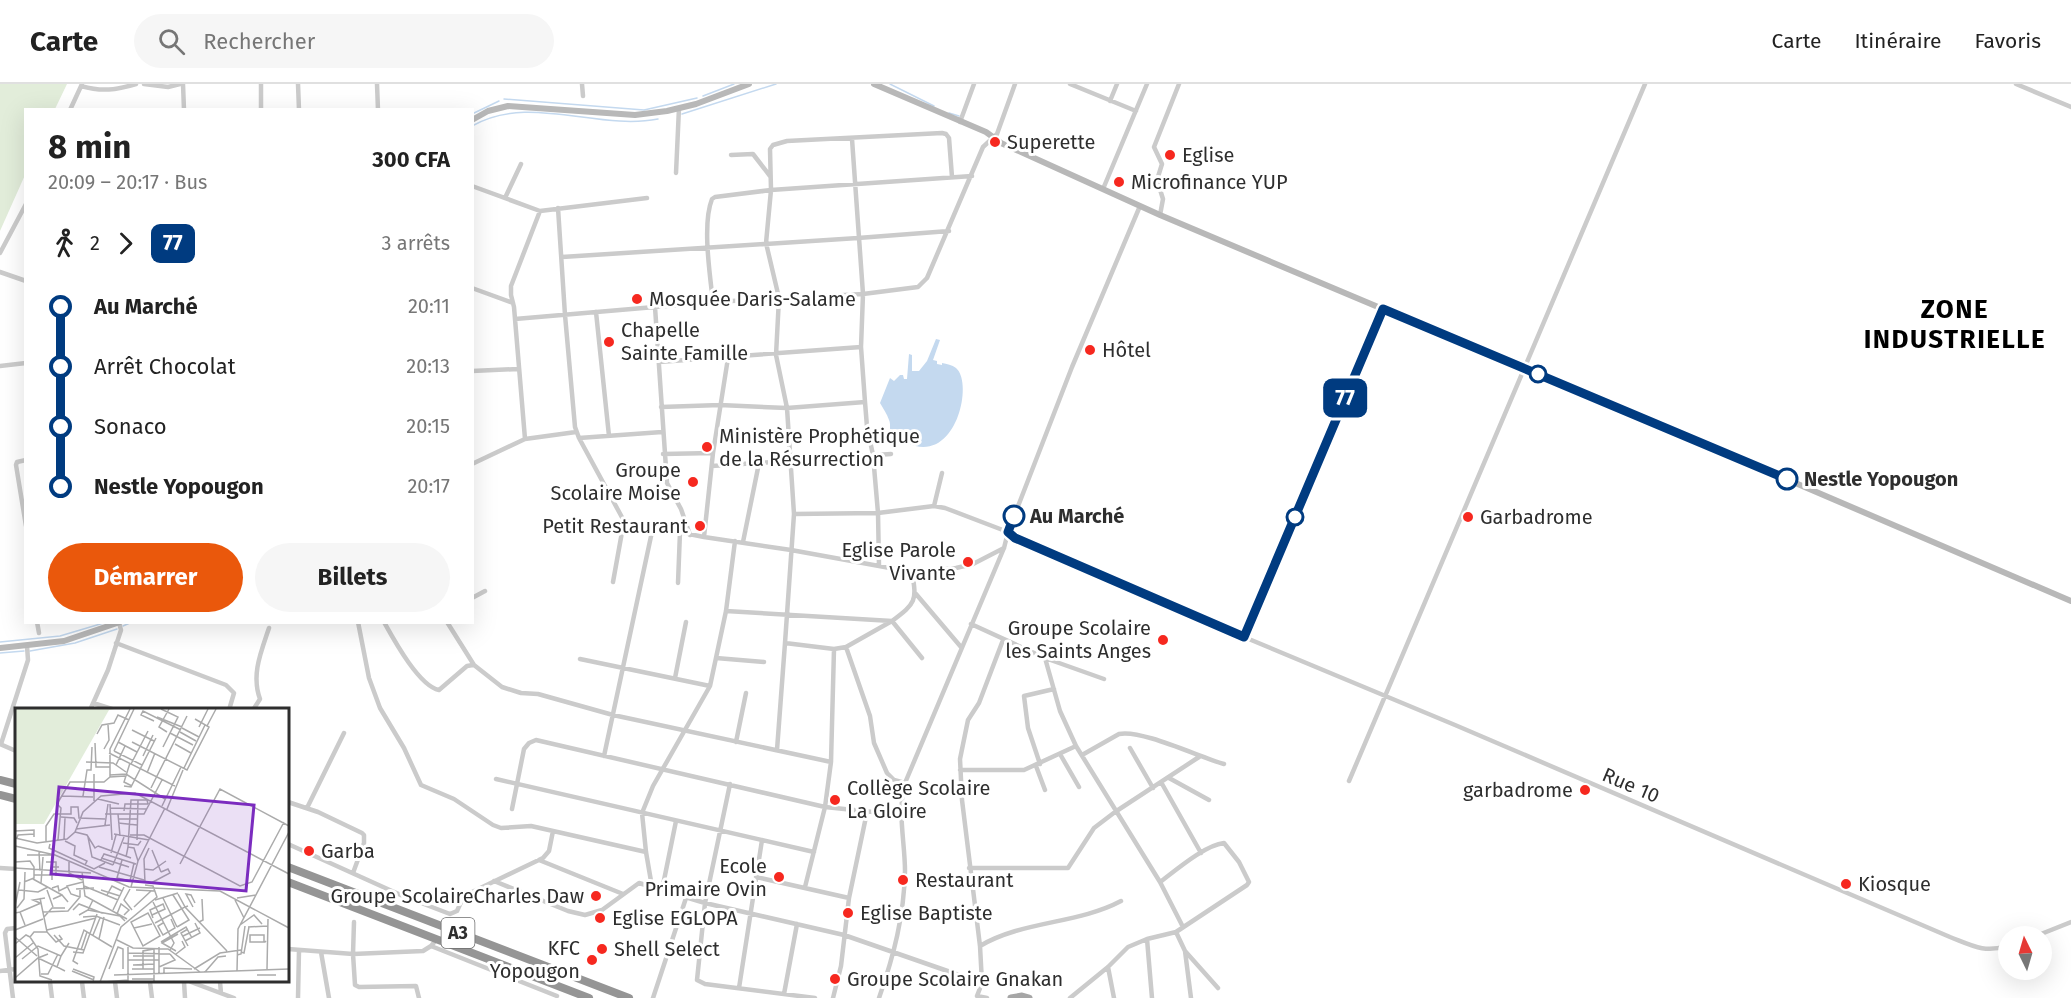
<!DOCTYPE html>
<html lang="fr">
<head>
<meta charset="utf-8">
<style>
  :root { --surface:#fff; --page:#f6f6f6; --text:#222; --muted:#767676; --line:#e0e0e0; --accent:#ea580c }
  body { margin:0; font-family:"Fira Sans",sans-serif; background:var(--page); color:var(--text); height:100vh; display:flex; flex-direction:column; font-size:22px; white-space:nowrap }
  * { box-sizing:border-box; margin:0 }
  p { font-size:20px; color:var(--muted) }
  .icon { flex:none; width:33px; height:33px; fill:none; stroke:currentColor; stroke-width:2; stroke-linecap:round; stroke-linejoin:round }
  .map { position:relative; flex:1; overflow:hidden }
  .details { position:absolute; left:24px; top:24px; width:450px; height:516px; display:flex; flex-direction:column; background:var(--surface); border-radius:0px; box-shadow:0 6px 24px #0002 }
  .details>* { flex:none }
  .badge { padding:0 12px; border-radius:9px; font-size:21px; line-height:39px }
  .needle { width:39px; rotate:355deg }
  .controls { position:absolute; left:1998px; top:842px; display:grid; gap:12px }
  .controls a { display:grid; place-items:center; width:54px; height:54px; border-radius:50%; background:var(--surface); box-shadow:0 6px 24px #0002; font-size:30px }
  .map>.badge { position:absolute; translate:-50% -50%; box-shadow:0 0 0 3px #fff }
  .legs { display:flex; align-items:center; gap:9px; height:66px; padding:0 24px; font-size:20px }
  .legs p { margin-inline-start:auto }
  .overview { display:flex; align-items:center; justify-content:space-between; height:102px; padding:0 24px }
  h1 { font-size:33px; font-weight:700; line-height:45px }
  .action { display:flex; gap:12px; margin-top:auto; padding:12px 24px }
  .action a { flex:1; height:69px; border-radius:36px; background:var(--accent); color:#fff; font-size:24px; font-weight:700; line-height:69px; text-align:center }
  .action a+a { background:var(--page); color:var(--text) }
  ul { padding:0 24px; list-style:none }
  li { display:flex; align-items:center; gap:21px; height:60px; font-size:22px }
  li i { display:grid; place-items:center; width:9px; height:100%; margin:0 8px; background:currentColor }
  li i::after { content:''; width:15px; height:15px; margin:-8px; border:4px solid; border-radius:50%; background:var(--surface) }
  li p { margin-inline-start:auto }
  li:first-child i { background:linear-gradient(#0000 50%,currentColor 0) }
  li:last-child i { background:linear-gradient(currentColor 50%,#0000 0) }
  header { display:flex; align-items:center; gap:36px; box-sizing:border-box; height:84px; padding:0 30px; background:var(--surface); border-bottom:2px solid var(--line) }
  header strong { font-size:28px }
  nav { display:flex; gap:33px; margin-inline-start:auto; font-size:21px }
  .search { width:420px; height:54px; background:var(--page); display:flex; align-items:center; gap:15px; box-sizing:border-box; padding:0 21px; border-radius:33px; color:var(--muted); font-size:22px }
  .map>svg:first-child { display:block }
</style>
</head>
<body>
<header>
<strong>Carte</strong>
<div class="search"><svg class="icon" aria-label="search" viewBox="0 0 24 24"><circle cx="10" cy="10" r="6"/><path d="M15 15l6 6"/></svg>Rechercher</div>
<nav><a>Carte</a><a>Itinéraire</a><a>Favoris</a></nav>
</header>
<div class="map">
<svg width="2071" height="914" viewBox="0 0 2071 914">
  <rect width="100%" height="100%" fill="#fff"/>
  <path fill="#e2edda" d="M0 0H67L55 25 26 26 25 91 0 147Z"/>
  <path fill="#c4d9ef" d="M936 255 940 256 933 276 937 277V280L942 281V279C947 280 952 281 956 284 974 299 956 382 907 359 902 356 894 354 891 349 889 345 891 340 889 336 887 330 883 324 880 319L890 294 894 297 900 291H903L904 295H907L909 270 912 271V287H919L927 277Z"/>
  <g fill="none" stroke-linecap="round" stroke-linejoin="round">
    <path stroke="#c4d9ef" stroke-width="1.5" d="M890 0 934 22
      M703 12 734 0
      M504 15 644 26 697 14
      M949 29 959 32
      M472 30 499 17
      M682 30 776 0
      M472 42C529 9 597 47 658 35
      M123 542 132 538
      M0 558 60 552 107 538
      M30 567 75 559 117 545
      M0 569 24 567"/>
    <path stroke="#cbcbcb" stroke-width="4.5" d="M144 0 168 3 180 0
      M183 0 184 26
      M261 0V26
      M298 0 299 26
      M377 0 378 26
      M582 0 583 12
      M1070 0 1136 27
      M2016 0 2071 23
      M81 2C102 8 116 6 136 0
      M1110 17 1117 0
      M70 26 82 0
      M960 38 974 0
      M852 55 863 210 861 263 865 318 867 343 873 371 878 429 879 482
      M731 71 753 70 770 92
      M676 89 679 24
      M472 102 540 127 647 114
      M1103 105 1147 0
      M505 114 521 80
      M558 124 565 231 575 343 579 354 624 437 613 498
      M1160 131 1163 115 1157 96 1162 80 1154 63 1179 0
      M0 169 26 120
      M562 173 858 154 949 147
      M0 188 26 197
      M472 204 513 219
      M713 218C710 191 702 140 712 115L715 113 771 106 972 92
      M655 223 667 399 681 425 690 451
      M596 228 609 352
      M515 235 713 218 863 210 918 203 927 194 983 63 997 50 1015 0
      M659 278 861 263
      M0 282 26 279
      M472 287 518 285
      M661 323 720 321 787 324 865 318
      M579 354 662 348
      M525 355 514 223 511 211V202L540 127
      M663 370 713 369
      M26 376 17 378 16 381 26 442
      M472 380 525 355 576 348
      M712 382 891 370
      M934 422 942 389
      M794 430 878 429 934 422 945 424 1008 448 1015 454 1244 553 1455 641 1950 853C1973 862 1984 869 2008 862
      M624 437 704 453 791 466 912 488 956 484 973 480 1004 464
      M704 453 713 369 728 274
      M743 458 759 379
      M678 499 680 448
      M916 510 961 563
      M472 514 485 507
      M726 527 892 537C916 519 917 517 912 488
      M37 538 39 549
      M358 538 369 594 380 624 404 664 421 701 454 715 493 741 501 744 531 742 646 768
      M384 538C394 556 419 602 439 606L467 582 473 581
      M447 538 474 581 502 603 521 609 538 610 613 631 831 678
      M971 540 1045 574 1104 595
      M116 559 226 601 234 609 229 626
      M785 559 794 430 787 324 776 271 779 214 766 159 771 106 770 65 773 61 787 57 942 49 946 50 949 54 952 93
      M846 563 892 537 922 574
      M716 574 764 578
      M1045 574 1060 627 1076 662 1160 798 1183 843
      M580 575 710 602
      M675 594 686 538
      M93 619 115 626
      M90 626 108 586 121 546 119 539
      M253 626 260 615C251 591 261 568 269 544
      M736 658 746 609
      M0 660 16 667
      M1 660 28 576 27 562
      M1130 664 1153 704
      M777 666 785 559 834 565 846 563 870 632 874 659 887 689 894 696 905 699C897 728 905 758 905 787 904 832 894 871 879 914
      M1060 670 1079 703
      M1082 671 1119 650C1141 645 1199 673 1224 680
      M604 672 653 443
      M1040 680 1028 644 1024 612 1054 605
      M1036 682 1045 706
      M960 686H1024L1076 662
      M1169 694 1209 716
      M496 695 814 768
      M1349 697 1645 0
      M1161 698 1201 769
      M905 699 1004 464 1008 448 1072 283 1140 122
      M730 700 705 819 697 896 705 900 815 914
      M288 718 318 728 362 749 364 751V759L353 789
      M307 724 344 649
      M512 725 524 665 529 659 536 656 825 723 902 731
      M288 760 403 812 450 830 457 827 462 816 468 810 543 774 549 767 553 747
      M539 776 623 810
      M0 784 16 785
      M969 784H1068L1094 744 1115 728 1199 673
      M756 793 849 814
      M494 797 568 827 585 831 602 826 639 799 705 819 844 851 982 899
      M652 803 646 768 642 729 653 702 710 602 726 527 735 457
      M805 803 825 723 831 678 834 565
      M662 806 676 737
      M354 838 353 870 355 901 359 903 416 902 419 914
      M1176 848 1185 867 1218 904
      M2036 852 2071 838
      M1147 855 1152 914
      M431 862 557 912
      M980 862C1021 837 1078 840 1121 817
      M288 865 353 870 423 867 431 862 437 855
      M1185 867 1191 914
      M321 868 329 914
      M1108 883 1114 914
      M0 887 16 885
      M50 898 52 914
      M82 898 84 914
      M115 898 117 914
      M150 898 152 914
      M184 898 185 914
      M191 898 234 914
      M220 898 221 909
      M739 904 762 756
      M784 910 797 840
      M13 914 5 849 7 845 16 844
      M298 914 299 866
      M653 914 686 814
      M833 914 841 882 849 814 867 728
      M987 914 977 912 982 899 980 862 962 716 960 675 968 636 979 619 1003 556
      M1070 914 1108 883 1128 863 1147 855 1176 848 1247 801 1249 798 1239 778 1224 759C1205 761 1176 786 1160 798"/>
    <path stroke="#b8b8b8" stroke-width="6" d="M874 0 986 48 1001 59 1160 131 1786 395 2071 517
      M472 36 488 27 508 22 635 31 667 27 696 20 749 0
      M0 564 64 557 120 538"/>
    <path stroke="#a6a6a6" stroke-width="7" d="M1011 914 1022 912 1029 914"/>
    <path stroke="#959595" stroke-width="8" d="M0 696 16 700
      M0 711 16 715
      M288 783 629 914
      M288 798 589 914"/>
  </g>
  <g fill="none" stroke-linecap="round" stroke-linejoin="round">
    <defs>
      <path id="line-1" d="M1014 432 1008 448 1015 454 1244 553 1383 225 1787 395"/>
    </defs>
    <use href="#line-1" stroke="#fff" stroke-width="14"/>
    <use href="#line-1" stroke="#003b80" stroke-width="9"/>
  </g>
  <g fill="#f6281f" stroke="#fff" stroke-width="2">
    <circle cx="995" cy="58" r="6"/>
    <circle cx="1170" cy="71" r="6"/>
    <circle cx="1119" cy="98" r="6"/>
    <circle cx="637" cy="215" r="6"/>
    <circle cx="609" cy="258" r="6"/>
    <circle cx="1090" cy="266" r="6"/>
    <circle cx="707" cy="363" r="6"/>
    <circle cx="693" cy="398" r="6"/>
    <circle cx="1468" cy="433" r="6"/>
    <circle cx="700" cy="442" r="6"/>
    <circle cx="968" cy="478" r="6"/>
    <circle cx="1163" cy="556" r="6"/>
    <circle cx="1585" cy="706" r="6"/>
    <circle cx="835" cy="716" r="6"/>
    <circle cx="309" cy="767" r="6"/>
    <circle cx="779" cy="793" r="6"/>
    <circle cx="903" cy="796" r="6"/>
    <circle cx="1846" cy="800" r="6"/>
    <circle cx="596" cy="812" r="6"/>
    <circle cx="848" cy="829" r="6"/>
    <circle cx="600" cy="834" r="6"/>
    <circle cx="602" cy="865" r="6"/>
    <circle cx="592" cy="876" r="6"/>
    <circle cx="835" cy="895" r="6"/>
  </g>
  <g fill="#fff" stroke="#003b80" stroke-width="3">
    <circle cx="1538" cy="290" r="8"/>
    <circle cx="1787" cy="395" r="10"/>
    <circle cx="1014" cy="432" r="10"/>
    <circle cx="1295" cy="433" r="8"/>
  </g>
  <g text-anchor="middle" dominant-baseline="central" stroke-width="6" stroke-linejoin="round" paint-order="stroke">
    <rect fill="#fff" stroke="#6d6d6d" stroke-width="1.5" x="441.5" y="834" width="33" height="30" rx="4.5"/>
    <g font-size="18" font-weight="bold" fill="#2e2e2e">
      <text x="458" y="849">A3</text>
    </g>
    <g font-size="20" fill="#2e2e2e" stroke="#fff" text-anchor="start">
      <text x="1007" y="58">Superette</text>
      <text x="1182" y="71">Eglise</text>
      <text x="1131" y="98">Microfinance YUP</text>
      <text x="649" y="215">Mosquée Daris-Salame</text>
      <text x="621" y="246">Chapelle<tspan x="621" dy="23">Sainte Famille</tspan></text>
      <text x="1102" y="266">Hôtel</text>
      <text x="719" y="352">Ministère Prophétique<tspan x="719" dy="23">de la Résurrection</tspan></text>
      <text x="681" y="386" text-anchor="end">Groupe<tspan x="681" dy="23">Scolaire Moise</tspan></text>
      <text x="1480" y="433">Garbadrome</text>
      <text x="688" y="442" text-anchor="end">Petit Restaurant</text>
      <text x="956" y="466" text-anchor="end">Eglise Parole<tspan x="956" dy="23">Vivante</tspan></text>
      <text x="1151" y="544" text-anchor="end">Groupe Scolaire<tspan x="1151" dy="23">les Saints Anges</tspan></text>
      <text x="847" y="704">Collège Scolaire<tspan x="847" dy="23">La Gloire</tspan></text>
      <text x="1573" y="706" text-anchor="end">garbadrome</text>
      <text x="321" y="767">Garba</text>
      <text x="767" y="782" text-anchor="end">Ecole<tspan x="767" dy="23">Primaire Ovin</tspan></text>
      <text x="915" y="796">Restaurant</text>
      <text x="1858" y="800">Kiosque</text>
      <text x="584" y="812" text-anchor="end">Groupe ScolaireCharles Daw</text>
      <text x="860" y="829">Eglise Baptiste</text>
      <text x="612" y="834">Eglise EGLOPA</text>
      <text x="580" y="864" text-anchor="end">KFC<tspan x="580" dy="23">Yopougon</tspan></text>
      <text x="614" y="865">Shell Select</text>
      <text x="847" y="895">Groupe Scolaire Gnakan</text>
    </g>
    <g font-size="20" font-weight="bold" fill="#2e2e2e" stroke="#fff" text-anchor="start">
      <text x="1804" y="395">Nestle Yopougon</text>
      <text x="1030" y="432">Au Marché</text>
    </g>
    <g font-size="20" fill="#2e2e2e" stroke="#fff">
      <text transform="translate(1631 701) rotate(23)">Rue 10</text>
    </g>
    <g font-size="26" font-weight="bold" letter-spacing="1.5" fill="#000" stroke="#fff">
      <text x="1955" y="225">ZONE<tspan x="1955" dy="30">INDUSTRIELLE</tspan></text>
    </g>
  </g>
  <g transform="translate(15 624)">
    <rect width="274" height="274" fill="#fff"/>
    <path d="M0 1H100L94 2 29 116H0Z" fill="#e2edda"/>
    <path fill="none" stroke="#ababab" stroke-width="1.5" d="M146 1 163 9 148 39M142 9 167 19M139 13 126 7 128 3 166 22M192 18 201 1M184 19 193 1M167 20 184 29M117 22 139 33M152 24 144 19 154 1M165 24 181 33M155 25 178 37M82 26 87 17 99 15 103 7 114 12M103 34 122 44M117 34 172 62 194 19 180 11M80 35 81 59H95M160 36 176 45M89 41 94 32 93 17M99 43 119 1M99 43 127 57M94 45 160 78M128 48 138 27M71 54 98 55 111 64M115 55 109 74 117 78M116 56 133 23M101 57 110 38M169 60 190 17M132 65 140 45M95 67 111 66 150 91M95 69V41L115 1M109 78 116 79 141 30M136 80 172 8M47 88 78 89M68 88 72 62H76L77 39M83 91 104 96M79 93V66M95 96 97 132M147 98 166 59M95 100 132 101M152 101 168 62M109 103 110 96H133M90 106H129L147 72M103 106 105 128M46 109 59 110 62 115M103 111H123M103 115 122 117M90 117 93 96M61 121 95 117M0 123 19 122V129M60 124 72 127 80 140 83 138M99 126 134 132M115 127H129L225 178 237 174 269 114M73 129 77 149 98 157M0 130 22 135 52 131 60 124 68 104 86 88 120 85 274 166M2 130 3 127 19 126M49 131 50 110M43 132 46 100 42 96 55 74H89L95 69 110 68M122 132 123 92M31 133V118L39 106H56V99H63L64 110 90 111M50 133 60 138 59 147 72 153 70 157M108 135 123 137 126 133M35 136 34 140 79 161 90 155M0 138 40 147 114 179 205 183 274 220M83 138 116 150M113 139 116 92H132L133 96M137 142 146 164M24 144 25 163M96 145 101 127M12 147H37M111 149 113 139 119 140 123 153 116 179M86 150 114 159M86 152 89 146 121 156M107 152 102 170 115 173 119 155M123 153 150 100M0 154 15 153 19 159V170L9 174M31 154H41V168M54 154V165L67 172M165 156 205 81 274 118M98 157 109 129M84 159 129 172M0 160 76 165M129 161 138 162 151 153M67 164 70 188 112 211M19 167H37M18 171 47 187M37 172V159H44M26 175 28 149M130 175 129 151 134 140M136 175 155 165 153 161 146 164M69 178 103 192M37 180 43 178 44 183 52 179M61 181 79 180M115 181 109 192 117 202M4 182 23 184 33 179M32 182 38 199M86 182 105 188M121 182 140 183M92 187 97 178 107 183M158 187 174 212 162 219M65 189 56 186 52 178 68 174M25 190 32 224 41 234 47 231 44 227M148 190 162 219M222 190 241 187M38 191 47 187 53 194M140 192 163 185M220 192 229 210M138 194 159 235 155 242M25 195 18 192 30 190M0 198 5 174M173 198 170 199 212 243M119 199 136 183M178 199 171 186 176 187 180 195M2 200 9 191 10 164M58 202 64 196 87 205M73 202 105 208 110 213M98 202 109 179M5 204 26 195M28 204 53 203 65 189V182M0 205 5 204 10 217M133 205 145 228 128 238 116 214ZM102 206 106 196 114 202 109 207M64 207 73 202 78 192M137 207 150 201 148 196 135 202 138 210M29 209 37 200H50M68 209 81 208 105 217M184 214 188 212 187 191M140 215 170 199 163 186M148 215 143 218 148 227 160 220 156 211M225 217 239 207 247 216M233 219 253 218M119 220 137 216M0 222 28 211M32 222 81 210M39 227 49 238 69 242M78 227 85 210M168 228 185 220M0 229 22 248M15 229 23 241 25 268 37 272M84 231 89 209M102 232 118 240 153 241 185 264M170 233 185 225 180 215M146 234 171 219 177 230M249 234V227H235V234H250L251 233M0 236 11 227 15 229 19 224H32M173 238 166 225 173 221M144 239V265M66 242 72 224M161 243 147 235 163 226M58 244 68 245 82 206M226 244 229 245 234 219M113 245 155 246M161 246 170 239 167 233M222 247 226 246 230 218M46 248 42 259 50 263M118 248H139M0 250 18 235M23 250 42 259M7 251 23 238 46 248 54 235M113 252H144M63 256 58 253 69 222 97 239M118 257 139 256M144 259 160 252 155 246M58 261 79 269 78 274M94 261 103 239 108 241V261M117 261H139M128 261V243L139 241V274M179 261 205 245 226 242M252 261 253 211M57 263 79 272M222 263 223 221 274 124M190 264 203 249 211 248M149 265V260L177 261M26 266H33L43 246M99 267 274 261M242 267H261M0 270 23 250 33 246M117 271H139M17 274H57M85 274 106 219 142 189 138 178 130 177M89 274 113 272M113 274V239"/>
    <path fill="#7b2cbf" fill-opacity="0.15" stroke="#7b2cbf" stroke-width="3" d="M44 79 239 97 231 183 36 166Z"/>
    <rect width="274" height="274" fill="none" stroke="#2e2e2e" stroke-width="3"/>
  </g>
</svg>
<div class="controls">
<a><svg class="needle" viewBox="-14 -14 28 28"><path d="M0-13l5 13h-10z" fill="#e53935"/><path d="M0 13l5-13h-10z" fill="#767676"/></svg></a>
</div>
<b class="badge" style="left:1345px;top:314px;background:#003b80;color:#fff">77</b>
<section class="details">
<div class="overview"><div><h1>8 min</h1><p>20:09 – 20:17 · Bus</p></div><b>300 CFA</b></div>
<div class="legs"><svg class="icon" aria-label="walk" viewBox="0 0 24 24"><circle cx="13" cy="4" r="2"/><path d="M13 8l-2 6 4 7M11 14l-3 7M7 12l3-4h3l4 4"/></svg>2<svg class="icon" aria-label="forward" viewBox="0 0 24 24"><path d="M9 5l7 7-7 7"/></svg><b class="badge" style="background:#003b80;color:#fff">77</b><p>3 arrêts</p></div>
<ul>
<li><i style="color:#003b80"></i><b>Au Marché</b><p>20:11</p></li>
<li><i style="color:#003b80"></i><span>Arrêt Chocolat</span><p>20:13</p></li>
<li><i style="color:#003b80"></i><span>Sonaco</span><p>20:15</p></li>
<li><i style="color:#003b80"></i><b>Nestle Yopougon</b><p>20:17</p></li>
</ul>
<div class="action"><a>Démarrer</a><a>Billets</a></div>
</section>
</div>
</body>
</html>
